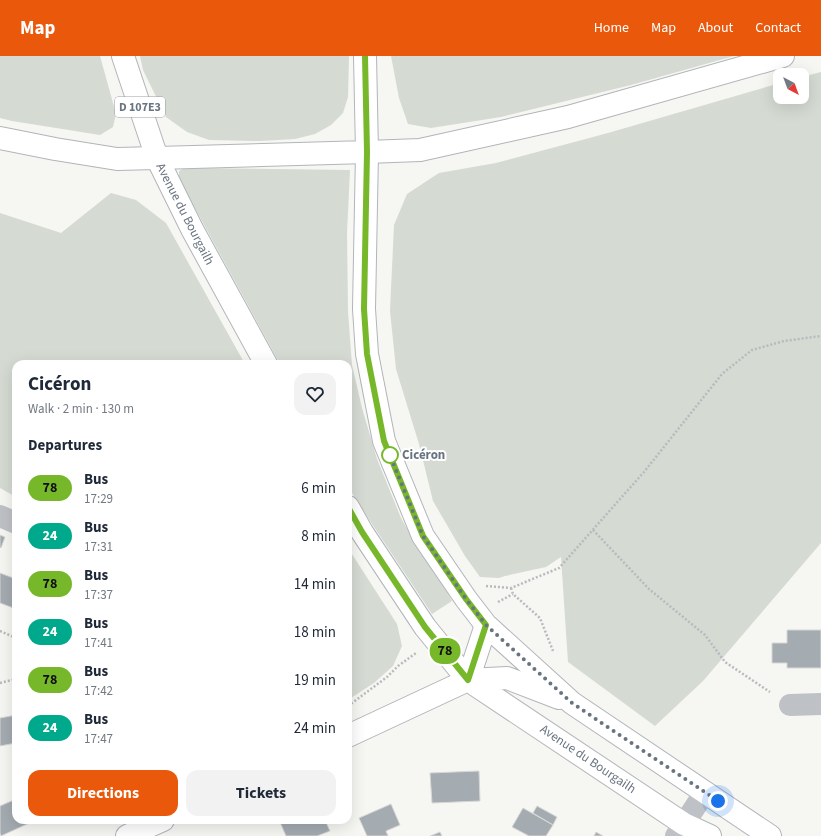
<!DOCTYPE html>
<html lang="en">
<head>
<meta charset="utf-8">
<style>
  :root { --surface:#fff; --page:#f2f2f3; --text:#1f2937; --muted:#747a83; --accent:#ea580c }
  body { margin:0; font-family:"Source Sans 3",sans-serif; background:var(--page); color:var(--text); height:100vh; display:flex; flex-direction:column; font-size:15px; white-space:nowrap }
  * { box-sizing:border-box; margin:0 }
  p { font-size:13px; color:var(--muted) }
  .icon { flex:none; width:22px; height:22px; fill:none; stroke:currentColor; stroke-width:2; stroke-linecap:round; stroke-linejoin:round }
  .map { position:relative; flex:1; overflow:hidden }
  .drawer { position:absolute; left:12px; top:304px; width:340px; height:464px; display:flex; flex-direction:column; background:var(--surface); border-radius:12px; box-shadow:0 4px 16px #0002 }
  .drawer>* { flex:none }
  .badge { padding:0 8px; border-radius:13px; font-size:14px; line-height:26px }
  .needle { width:26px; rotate:139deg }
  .fabs { position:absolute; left:773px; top:12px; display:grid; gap:8px }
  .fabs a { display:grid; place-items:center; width:36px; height:36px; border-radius:8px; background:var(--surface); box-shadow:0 4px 16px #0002; font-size:20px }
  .you { position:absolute; width:20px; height:20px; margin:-10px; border:3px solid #fff; border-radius:50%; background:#1a73e8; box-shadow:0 0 0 6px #1a73e833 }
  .map>.badge { position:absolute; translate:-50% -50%; box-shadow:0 0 0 2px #fff }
  h2 { padding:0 16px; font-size:15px; line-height:36px }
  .round { display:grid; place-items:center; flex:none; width:42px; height:42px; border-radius:12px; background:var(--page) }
  .headline { display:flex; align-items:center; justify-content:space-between; height:68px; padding:0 16px }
  h1 { font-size:19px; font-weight:700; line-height:30px }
  .cta { display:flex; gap:8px; margin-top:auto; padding:8px 16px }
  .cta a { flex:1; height:46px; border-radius:12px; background:var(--accent); color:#fff; font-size:16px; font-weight:700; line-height:46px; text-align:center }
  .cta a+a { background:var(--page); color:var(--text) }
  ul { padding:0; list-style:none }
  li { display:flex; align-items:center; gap:12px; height:48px; padding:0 16px }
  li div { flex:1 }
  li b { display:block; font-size:15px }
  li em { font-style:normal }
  li .badge { min-width:44px; font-weight:700; text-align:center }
  header { display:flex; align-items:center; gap:24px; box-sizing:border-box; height:56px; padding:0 20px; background:var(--accent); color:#fff }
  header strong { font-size:19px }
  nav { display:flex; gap:22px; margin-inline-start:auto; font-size:14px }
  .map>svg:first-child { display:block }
</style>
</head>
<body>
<header>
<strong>Map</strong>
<nav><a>Home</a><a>Map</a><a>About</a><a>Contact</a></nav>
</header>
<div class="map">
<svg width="821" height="780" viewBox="0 0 821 780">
  <rect width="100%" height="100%" fill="#f6f6f3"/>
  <path fill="#d5dad3" d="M0 0H100L116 58 113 71 100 79 12 65 0 62Z
    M140 0H349L348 41 343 57 331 69 315 78 295 83 260 85 209 84 187 76 166 61 143 14Z
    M391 0H734L631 29 501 61 431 72 408 68 399 42Z
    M821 16V487L703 625 655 670 568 606 561 501 546 511 505 520 499 522 480 521 465 500 433 445 419 388 396 313 390 255 394 169 407 138 439 117 496 107 608 77 780 27V41H802V21Z
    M185 112 350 114 347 177 348 256 352 309 362 352 377 403 401 462 414 485 442 527 452 545 432 558 358 447 348 430V308H280L179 123V115Z
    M111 137 136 144 166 167 245 308H16V441L0 432V157L61 177Z
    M348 492 397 568 402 590 393 610 374 627 348 644Z"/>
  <path fill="#a4abb1" stroke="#d7d8d6" d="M0 479 5 481 1 492 0 491Z
    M0 517 16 523V553L0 547Z
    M787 574H821V612H787V607H772V587H787Z
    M16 659V687L0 690V662Z
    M479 715 480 745 432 747 430 717Z
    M16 743V764H36L1 780 0 777V750Z
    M391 748 400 769 386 775 388 780H367L359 762Z
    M537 750 557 761 553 769 533 757Z
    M523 752 553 769 546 780H529L512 771Z
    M279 764H325L330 775 317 780H286Z
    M440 776 442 780H430Z
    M596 776 603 780H594Z"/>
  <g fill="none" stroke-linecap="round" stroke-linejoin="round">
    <defs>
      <path id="secondary" d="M367 96 364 253 367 298 384 385 423 480 466 543 486 569 572 647 770 780
        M157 102 192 173 266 308
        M348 451 362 476 425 571 468 624 684 768 710 780
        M468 624 486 569
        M348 680 468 624 507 622 559 642
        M127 780 163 764"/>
      <path id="primary" d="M123 0 157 102 367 96 365 0"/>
      <path id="highway" d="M0 82 55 93 117 103 157 102
        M367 96 420 94 568 61 783 0"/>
    </defs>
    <use href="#secondary" stroke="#b1b5b9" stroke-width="24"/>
    <use href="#primary" stroke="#b2b5b9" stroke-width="24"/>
    <use href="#highway" stroke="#b2b4b8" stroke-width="24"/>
    <path stroke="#b8babd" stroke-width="2.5" stroke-dasharray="2 2" stroke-linecap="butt" d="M593 474 649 533 705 579 725 606 770 636
      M486 530 511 532 559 512 644 416 722 318 752 294 784 285 821 280
      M511 532 513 538 540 562 553 595
      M498 546 513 538
      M0 575 16 582
      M0 627 16 623
      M348 650 387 621 398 610 416 597"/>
    <path stroke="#bec1c5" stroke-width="22" d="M0 460 16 467
      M790 649 821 648
      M676 780 705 736"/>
    <use href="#secondary" stroke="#fff" stroke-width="22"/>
    <use href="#primary" stroke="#fff" stroke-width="22"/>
    <use href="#highway" stroke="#fff" stroke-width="22"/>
  </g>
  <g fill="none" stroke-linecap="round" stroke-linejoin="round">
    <defs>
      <path id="line" d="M348 451 362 476 425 571 468 624 486 569 466 543 423 480 384 385 367 298 364 253 367 96 365 0"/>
    </defs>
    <use href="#line" stroke="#fff" stroke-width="9"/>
    <use href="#line" stroke="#76b82a" stroke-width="6"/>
    <path stroke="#697481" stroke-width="4" stroke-dasharray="0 7.2" d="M390 399 389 397 423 480 466 543 486 569 572 647 718 745"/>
  </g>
  <circle fill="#fff" stroke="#76b82a" stroke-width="2" cx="390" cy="399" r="8"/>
  <g text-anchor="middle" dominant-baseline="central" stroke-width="4" stroke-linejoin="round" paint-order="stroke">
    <rect fill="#fff" stroke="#969ea7" stroke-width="1" x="115" y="41" width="50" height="20" rx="3"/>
    <g font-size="12" font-weight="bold" fill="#697481">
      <text x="140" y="51">D 107E3</text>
    </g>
    <g font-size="13" fill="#697481" stroke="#fff">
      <text transform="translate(185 158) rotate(63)">Avenue du Bourgailh</text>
      <text transform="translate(588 703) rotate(34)">Avenue du Bourgailh</text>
    </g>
    <g font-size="13" font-weight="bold" fill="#697481" stroke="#fff" text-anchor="start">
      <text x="402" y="399">Cicéron</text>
    </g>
  </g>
</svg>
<div class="fabs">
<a><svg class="needle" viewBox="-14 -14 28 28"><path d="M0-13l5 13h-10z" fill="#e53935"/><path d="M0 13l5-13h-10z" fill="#747a83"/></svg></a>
</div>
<div class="you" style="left:718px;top:745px"></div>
<b class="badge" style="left:445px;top:595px;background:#76b82a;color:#111">78</b>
<section class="drawer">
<div class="headline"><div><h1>Cicéron</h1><p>Walk · 2 min · 130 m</p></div><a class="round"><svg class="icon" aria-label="heart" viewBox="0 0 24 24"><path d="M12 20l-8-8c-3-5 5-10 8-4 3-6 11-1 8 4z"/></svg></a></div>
<h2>Departures</h2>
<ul>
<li><span class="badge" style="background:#76b82a;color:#111">78</span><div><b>Bus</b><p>17:29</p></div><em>6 min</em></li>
<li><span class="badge" style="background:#00a98b;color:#fff">24</span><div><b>Bus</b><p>17:31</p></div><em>8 min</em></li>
<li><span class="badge" style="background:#76b82a;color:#111">78</span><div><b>Bus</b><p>17:37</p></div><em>14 min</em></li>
<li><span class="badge" style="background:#00a98b;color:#fff">24</span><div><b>Bus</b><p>17:41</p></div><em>18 min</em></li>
<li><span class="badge" style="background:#76b82a;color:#111">78</span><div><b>Bus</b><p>17:42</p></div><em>19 min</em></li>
<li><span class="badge" style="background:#00a98b;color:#fff">24</span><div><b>Bus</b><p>17:47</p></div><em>24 min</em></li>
</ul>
<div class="cta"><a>Directions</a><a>Tickets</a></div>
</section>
</div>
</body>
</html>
